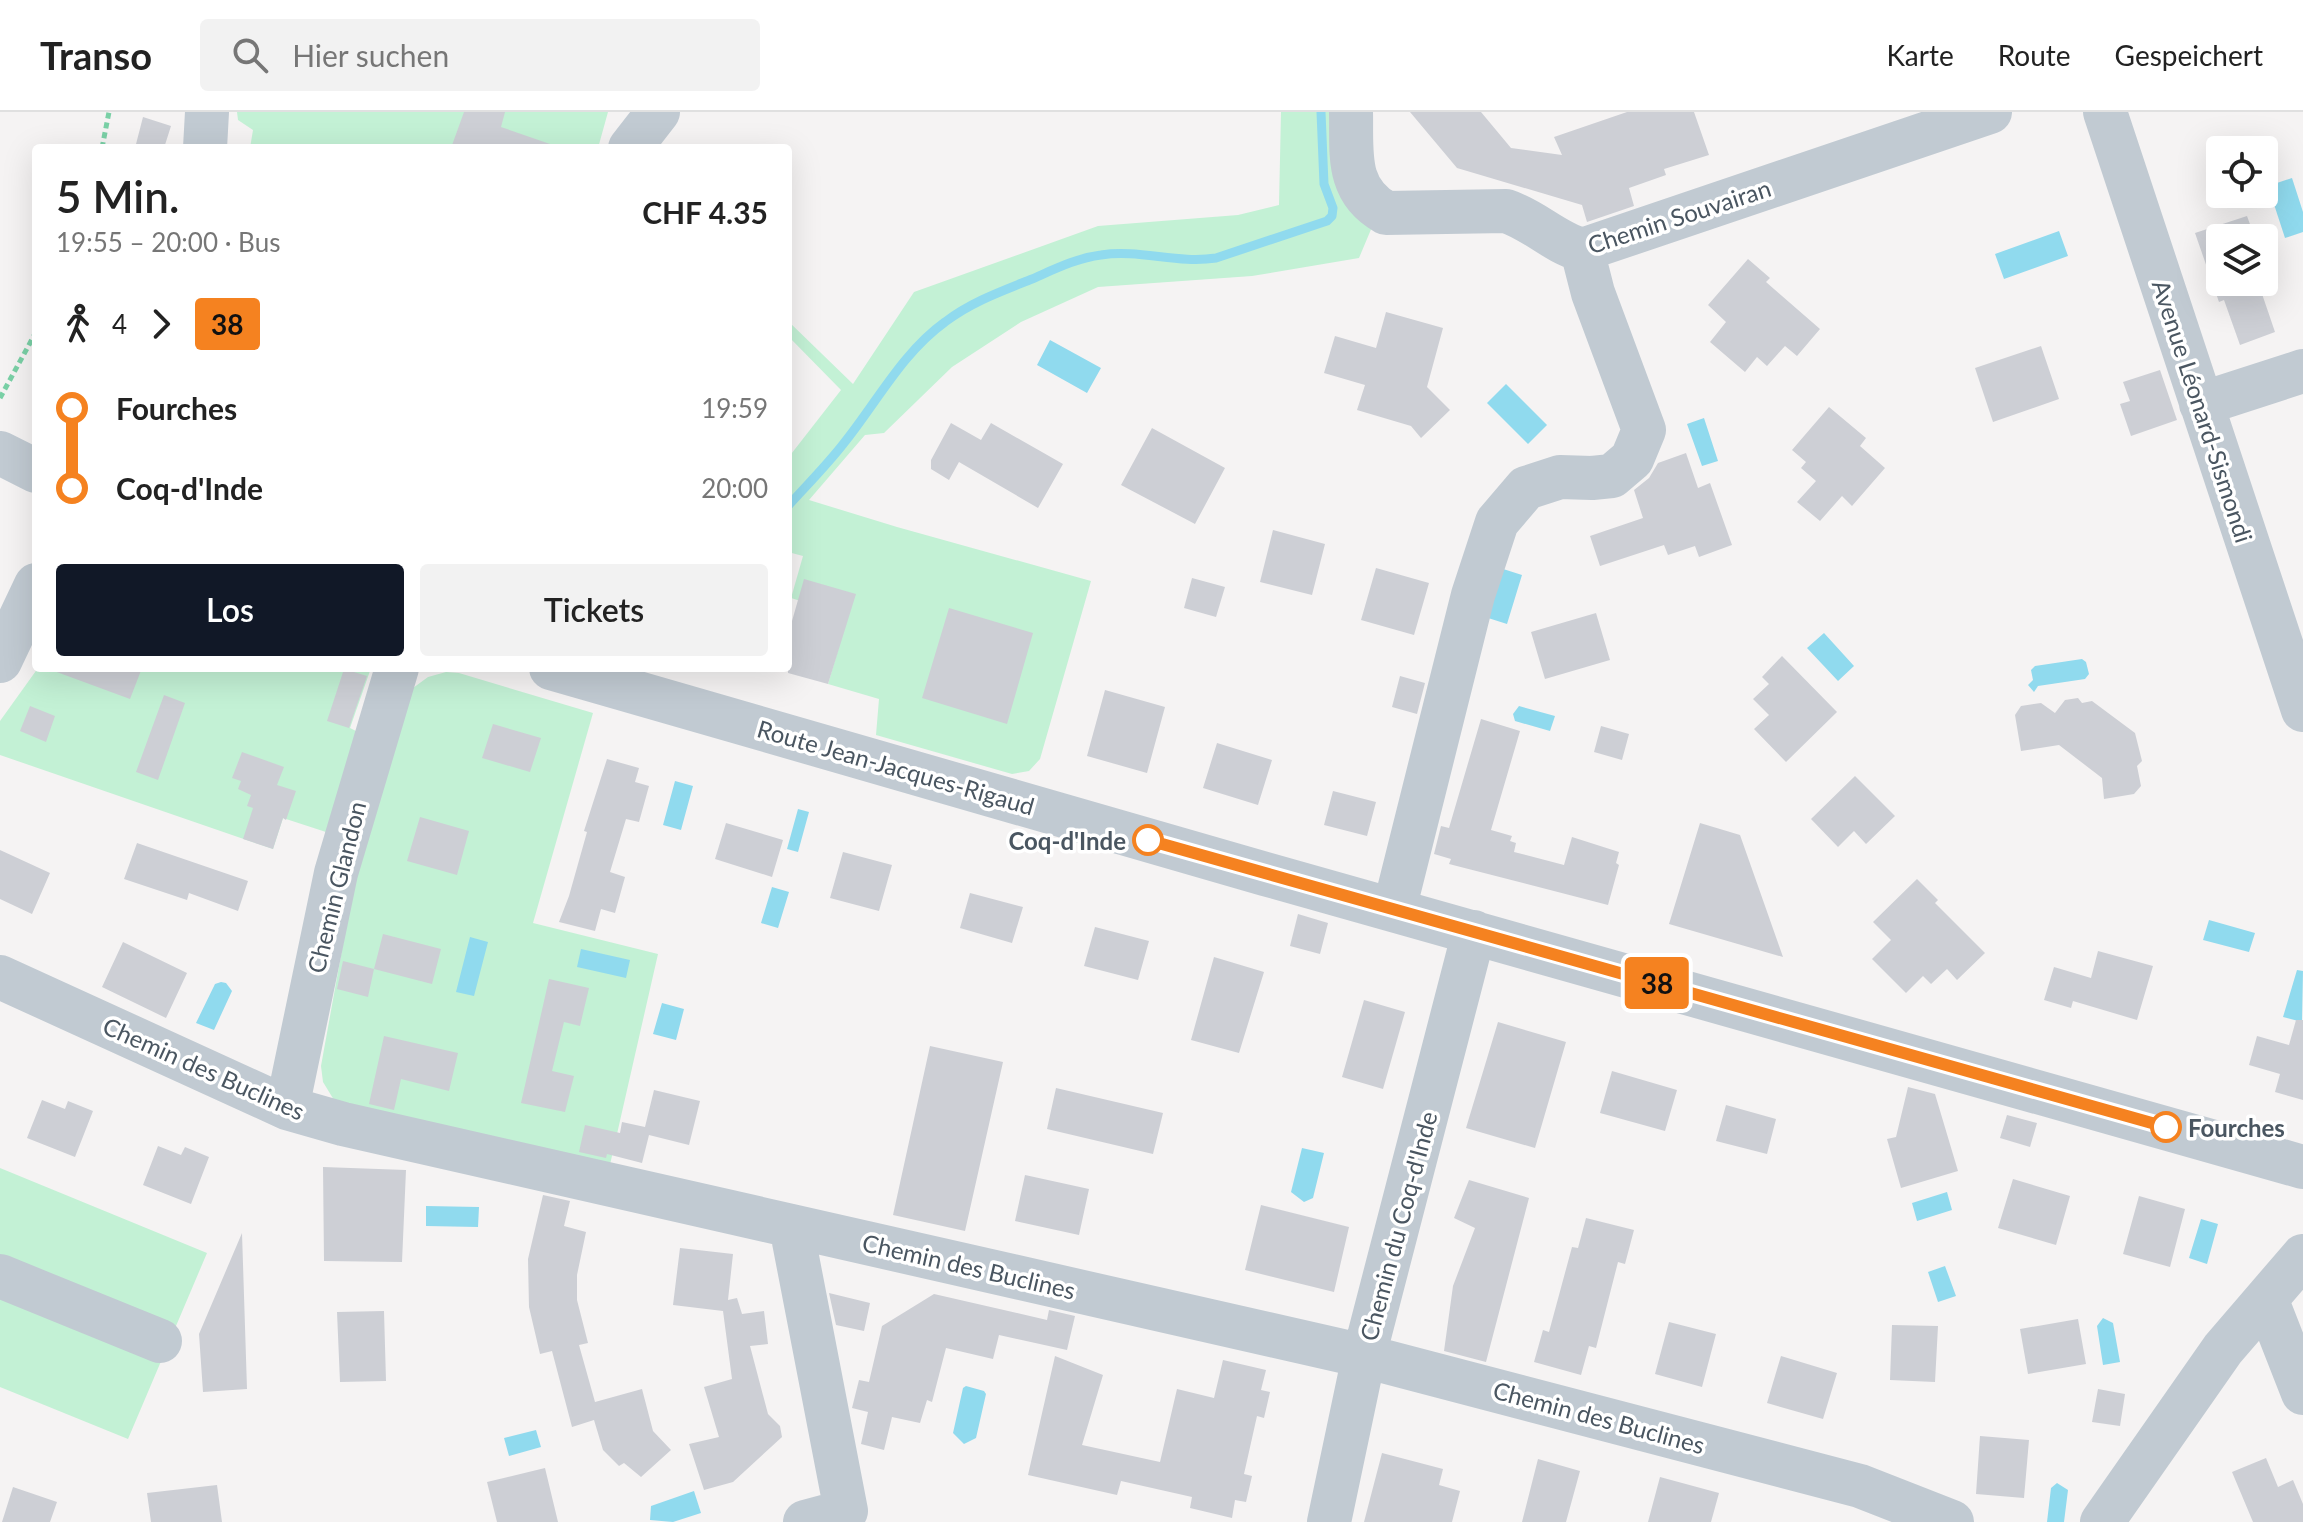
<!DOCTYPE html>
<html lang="de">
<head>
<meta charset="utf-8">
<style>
  :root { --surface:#fff; --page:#f2f2f2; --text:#222; --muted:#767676; --line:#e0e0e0; --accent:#111827 }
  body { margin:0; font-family:Lato,sans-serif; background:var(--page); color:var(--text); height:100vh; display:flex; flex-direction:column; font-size:30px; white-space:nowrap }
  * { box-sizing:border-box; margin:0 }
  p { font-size:26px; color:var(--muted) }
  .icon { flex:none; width:44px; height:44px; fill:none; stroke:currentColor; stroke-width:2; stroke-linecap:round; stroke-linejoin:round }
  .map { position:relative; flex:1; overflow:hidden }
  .panel { position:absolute; left:32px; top:32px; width:760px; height:528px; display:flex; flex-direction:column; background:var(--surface); border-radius:8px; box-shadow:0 8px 32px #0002 }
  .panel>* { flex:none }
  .badge { padding:0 16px; border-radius:6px; font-size:28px; line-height:52px }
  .tools { position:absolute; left:2206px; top:24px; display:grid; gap:16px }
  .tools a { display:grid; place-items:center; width:72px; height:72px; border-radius:8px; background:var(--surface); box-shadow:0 8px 32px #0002; font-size:40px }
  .map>.badge { position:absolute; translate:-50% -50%; box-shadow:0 0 0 4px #fff }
  .legs { display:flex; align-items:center; gap:12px; height:88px; padding:0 24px; font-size:26px }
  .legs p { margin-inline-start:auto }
  .overview { display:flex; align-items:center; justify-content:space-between; height:136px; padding:0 24px }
  h1 { font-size:44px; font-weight:600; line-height:60px }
  .cta { display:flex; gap:16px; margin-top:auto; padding:16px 24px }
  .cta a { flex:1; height:92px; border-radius:8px; background:var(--accent); color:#fff; font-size:32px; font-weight:600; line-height:92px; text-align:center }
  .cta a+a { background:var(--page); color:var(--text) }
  ul { padding:0 24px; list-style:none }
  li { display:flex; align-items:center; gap:28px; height:80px; font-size:30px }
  li i { display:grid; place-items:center; width:12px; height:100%; margin:0 10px; background:currentColor }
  li i::after { content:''; width:20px; height:20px; margin:-10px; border:6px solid; border-radius:50%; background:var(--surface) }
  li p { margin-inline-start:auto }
  li:first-child i { background:linear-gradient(#0000 50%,currentColor 0) }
  li:last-child i { background:linear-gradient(currentColor 50%,#0000 0) }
  header { display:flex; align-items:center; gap:48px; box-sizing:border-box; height:112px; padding:0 40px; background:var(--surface); border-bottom:2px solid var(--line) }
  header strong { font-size:38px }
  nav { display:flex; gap:44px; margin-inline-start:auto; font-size:28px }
  .search { width:560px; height:72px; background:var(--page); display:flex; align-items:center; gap:20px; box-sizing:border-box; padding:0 28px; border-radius:8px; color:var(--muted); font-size:30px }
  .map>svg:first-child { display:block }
</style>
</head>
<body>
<header>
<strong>Transo</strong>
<div class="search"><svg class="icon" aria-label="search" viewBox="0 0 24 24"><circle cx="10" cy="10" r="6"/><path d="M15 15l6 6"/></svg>Hier suchen</div>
<nav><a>Karte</a><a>Route</a><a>Gespeichert</a></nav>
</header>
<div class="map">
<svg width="2303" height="1410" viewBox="0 0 2303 1410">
  <rect width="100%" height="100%" fill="#f5f3f3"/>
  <path fill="#c3f1d5" d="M237 0H608L598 36H250L253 18 238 8Z
    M1281 0H1341L1372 115 1359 146 1252 164 1098 175 1021 210 952 255 884 321 865 323 809 388 897 415 1091 469 1040 647 1029 659 1012 662 876 623 879 587 828 572 848 504 791 486 803 444 788 440V346L841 278 788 224V209L853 272 914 180 1098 114 1238 103 1279 93Z
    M38 556H371L350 616 358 620 329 721 283 706 273 737 0 643V609Z
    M446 560 459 561 593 601 533 811 658 842 609 1057 334 988 323 970 321 954 355 766 413 576 428 565Z
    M0 1056 207 1141 128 1327 0 1275Z"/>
  <path fill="#90daee" d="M2292 66 2303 100V120L2285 126 2268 74Z
    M2059 119 2068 144 2004 167 1995 142Z
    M1050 228 1101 256 1087 281 1037 253Z
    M1506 272 1547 313 1528 332 1487 291Z
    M1704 306 1718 349 1702 354 1687 312Z
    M1500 456 1522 463 1507 512 1485 505Z
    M1824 521 1854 554 1838 569 1807 536Z
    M2082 547 2086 550 2089 562 2085 567 2038 574 2034 580 2028 573 2033 568 2031 558 2035 554Z
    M1519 594 1555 604 1550 619 1515 609 1513 602Z
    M675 669 693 674 681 718 663 713Z
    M798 697 809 700 798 740 787 737Z
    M772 775 789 780 778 816 761 811Z
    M2209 808 2255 821 2249 840 2203 828Z
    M470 825 488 830 474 884 456 880Z
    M581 837 630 848 626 866 577 855Z
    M2297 858 2303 859 2302 910 2283 905Z
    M221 870 226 871 232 879 214 918 196 911 215 872Z
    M662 891 684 897 676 928 653 922Z
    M1302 1036 1324 1041 1313 1086 1304 1090 1291 1080Z
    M1947 1080 1952 1098 1917 1109 1912 1091Z
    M426 1094 479 1095 478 1115 426 1114Z
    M2201 1107 2218 1112 2207 1152 2189 1146Z
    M1945 1154 1956 1184 1938 1190 1928 1160Z
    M2103 1206 2113 1211 2120 1250 2103 1253 2097 1214Z
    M966 1274 984 1279 986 1282 976 1326 964 1332 953 1321 963 1276Z
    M536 1318 541 1335 509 1344 504 1326Z
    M2057 1371 2068 1378 2064 1410H2047L2051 1376Z
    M694 1379 701 1401 673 1410 650 1408 651 1394Z"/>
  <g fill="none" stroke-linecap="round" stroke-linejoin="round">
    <path stroke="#90daee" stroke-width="9" d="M788 394C807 373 827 353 844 331 877 290 902 241 945 210 971 190 1002 179 1032 167 1055 157 1077 146 1101 143 1140 137 1177 152 1216 146L1327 109 1332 104 1333 96 1324 72 1321 0"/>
  </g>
  <path fill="#cdcfd5" d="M464 0H505L501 15 550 32 549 36H451Z
    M1410 0H1481L1511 36 1562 43 1554 25 1627 0H1694L1709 43 1664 57 1666 63 1629 76 1634 94 1587 110 1582 93 1457 56Z
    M143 5 171 14 164 36H135Z
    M2247 104 2255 126H2220V170H2264V152L2271 172 2260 176 2275 220 2240 233 2224 188 2219 190 2195 121Z
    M1748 147 1770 166 1766 170 1820 217 1797 244 1785 234 1767 254 1757 245 1745 260 1710 230 1726 210 1708 193Z
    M1386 200 1443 216 1427 275 1450 298 1421 326 1411 314 1357 298 1365 273 1324 261 1335 224 1376 236Z
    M2041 234 2059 287 1993 310 1975 256Z
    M2160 258 2177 308 2131 324 2120 292 2130 289 2123 270Z
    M1829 295 1866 326 1860 334 1885 356 1852 394 1842 384 1820 409 1797 390 1816 369 1801 356 1806 350 1792 338Z
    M951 311 981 328 991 311 1063 352 1038 396 959 350 949 368 931 357V348Z
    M1152 316 1225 356 1195 412 1121 373Z
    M1686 341 1698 376 1710 371 1732 433 1699 445 1695 434 1668 443 1664 433 1600 454 1590 424 1643 406 1634 378 1649 366 1658 351Z
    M1273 418 1325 432 1312 483 1260 470Z
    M1376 456 1429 471 1414 523 1361 508Z
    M1192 466 1225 475 1216 505 1184 496Z
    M804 467 856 482 828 572 788 561V523Z
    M949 496 1033 521 1007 612 922 586Z
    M1596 501 1610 548 1545 567 1531 520Z
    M1782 544 1837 600 1786 650 1754 617 1769 603 1753 587 1769 572 1762 565Z
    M55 556H142L130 587 54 559Z
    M344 557 367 564 349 616 327 609Z
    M1400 564 1425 571 1417 602 1392 595Z
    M1105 578 1165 595 1147 661 1087 644Z
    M164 583 185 591 158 668 136 660Z
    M2078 586 2082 591 2092 589 2135 621 2142 649 2137 654 2141 674 2134 682 2104 687 2102 666 2059 633 2021 639 2015 603 2021 594 2041 591 2055 601 2065 588Z
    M30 594 55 604 46 630 20 619Z
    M1481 607 1520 619 1491 718 1512 724 1510 729 1516 731 1514 740 1564 753 1572 725 1619 740 1616 751 1619 753 1608 793 1449 752 1451 747 1434 742 1441 714 1449 716Z
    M493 612 541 626 530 660 482 646Z
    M1601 614 1629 622 1622 648 1594 640Z
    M1217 631 1272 648 1258 693 1203 676Z
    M242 640 284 655 277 673 296 679 286 708 283 706 273 737 243 727 253 696 247 694 251 683 238 677 241 669 232 666Z
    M607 647 639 656 635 670 649 674 639 710 626 707 610 760 625 765 615 801 601 797 595 819 559 810 569 784 587 720 584 719Z
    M1855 664 1895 704 1866 732 1854 719 1838 735 1811 707Z
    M1333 679 1376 690 1367 724 1324 713Z
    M420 705 469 719 457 763 407 749Z
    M726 711 783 728 772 765 715 747Z
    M1700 711 1740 723 1783 845 1669 812Z
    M137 731 248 769 238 799 189 781 187 788 124 767Z
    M0 738 50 761 32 802 0 787Z
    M843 740 892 753 879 799 830 786Z
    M1917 767 1938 788 1935 791 1985 841 1957 868 1947 857 1931 872 1923 864 1906 881 1872 847 1891 828 1873 810Z
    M970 781 1023 795 1012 831 960 816Z
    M1298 802 1328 811 1320 842 1290 834Z
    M1095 815 1149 829 1138 868 1084 854Z
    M383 822 441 837 432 872 374 857Z
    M123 830 187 861 166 906 102 875Z
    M2098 839 2153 854 2137 908 2073 889 2071 896 2044 888 2054 855 2091 866Z
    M1214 845 1264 860 1239 941 1191 928Z
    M343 849 374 857 368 885 337 877Z
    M549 867 589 876 580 914 564 910 552 959 574 964 565 1000 521 991Z
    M1364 888 1405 900 1383 977 1342 965Z
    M2296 908H2303V988L2275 980 2280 962 2249 953 2257 924 2289 933Z
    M1498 910 1566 930 1535 1036 1466 1016Z
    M384 924 458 941 449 979 401 967 394 998 369 992Z
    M930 934 1003 950 965 1119 893 1103Z
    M1612 959 1677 978 1665 1019 1600 1001Z
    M1908 975 1935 982 1958 1059 1901 1076 1887 1027 1896 1025Z
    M1056 976 1163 1001 1153 1042 1047 1017Z
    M654 978 700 989 689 1033 649 1023 642 1051 607 1042 606 1046 579 1040 585 1013 620 1021 622 1010 645 1015Z
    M42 988 65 997 68 989 93 999 75 1045 27 1026Z
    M1726 993 1776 1007 1767 1042 1716 1029Z
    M2007 1003 2037 1011 2030 1035 2000 1026Z
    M158 1034 181 1043 185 1035 209 1045 191 1092 143 1073Z
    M323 1055 406 1058 402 1150 324 1149Z
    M1025 1063 1089 1077 1079 1123 1015 1109Z
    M2013 1067 2070 1084 2056 1133 1998 1116Z
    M1469 1068 1529 1086 1486 1250 1444 1239 1453 1174 1475 1116 1454 1106Z
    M543 1083 570 1089 564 1114 586 1120 577 1163V1188L588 1231 579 1233 595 1290 642 1277 653 1319 671 1338 641 1365 624 1351 619 1354 603 1338 594 1308 572 1315 552 1239 540 1242 529 1195 528 1147Z
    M2139 1084 2185 1097 2170 1155 2123 1142Z
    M1261 1093 1349 1115 1334 1180 1245 1158Z
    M1586 1106 1634 1118 1625 1152 1618 1150 1596 1236 1589 1234 1581 1263 1534 1250 1543 1218 1549 1220 1572 1135 1578 1136Z
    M242 1121 247 1277 203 1280 199 1222Z
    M680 1136 733 1142 728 1188 737 1186 742 1202 764 1199 768 1232 750 1234 768 1302 780 1314 782 1325 733 1370 704 1378 689 1332 719 1325 704 1275 732 1267 723 1199 673 1193Z
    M829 1181 870 1191 864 1219 836 1213Z
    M934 1182 1047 1208 1049 1198 1075 1204 1067 1238 999 1223 993 1247 946 1236 932 1290 927 1288 920 1311 892 1305 884 1338 861 1332 868 1300 852 1296 859 1268 869 1270 882 1214Z
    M384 1199 386 1269 340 1270 337 1200Z
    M2078 1207 2086 1252 2028 1262 2020 1217Z
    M1669 1210 1716 1222 1702 1275 1655 1262Z
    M1892 1213 1938 1214 1935 1270 1890 1268Z
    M1055 1244 1103 1263 1082 1333 1160 1350 1177 1277 1214 1286 1223 1248 1266 1258 1261 1278 1270 1280 1264 1306 1257 1304 1244 1362 1252 1364 1246 1390 1235 1388 1232 1406 1190 1396 1192 1385 1121 1369 1117 1383 1028 1363Z
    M1781 1244 1837 1261 1823 1307 1767 1291Z
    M2098 1277 2125 1282 2120 1314 2092 1310Z
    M1980 1324 2029 1328 2024 1386 1976 1382Z
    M1382 1341 1443 1357 1439 1373 1460 1379 1452 1410H1364Z
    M2266 1346 2278 1375 2293 1368 2303 1392V1410H2253L2232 1360Z
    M1538 1347 1580 1359 1566 1410H1522Z
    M545 1356 558 1410H497L487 1370Z
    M1660 1365 1719 1381 1711 1410H1648Z
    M217 1373 222 1410H151L147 1381Z
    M13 1375 57 1390 50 1410H2Z"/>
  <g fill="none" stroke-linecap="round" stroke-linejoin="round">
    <path stroke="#7ad0a6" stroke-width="5" stroke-dasharray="6 4" stroke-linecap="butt" d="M102 36 109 0
      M0 286 36 220"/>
    <path stroke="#c1cad2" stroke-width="44" d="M1351 0C1352 40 1345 78 1386 101L1506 99C1534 108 1554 130 1582 138L1990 0
      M2105 0 2303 598
      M205 36 207 0
      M630 36 658 0
      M2201 292 2303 259
      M0 341 36 359
      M0 549 36 473
      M551 556 1265 762 2303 1055
      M1394 798 1473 483 1497 410 1526 376 1560 365 1592 366 1612 364 1632 347 1644 318 1593 181 1582 138
      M0 865 287 996 343 1012 1364 1244 1860 1374 1952 1410
      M287 996 336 761 397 556
      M791 1114 846 1399 805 1410
      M0 1164 160 1229
      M2267 1189 2303 1281
      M1329 1410 1364 1244 1474 820
      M2102 1410 2223 1237 2303 1144"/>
  </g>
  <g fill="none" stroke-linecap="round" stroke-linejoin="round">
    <defs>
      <path id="line-1" d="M1148 728 2166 1015"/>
    </defs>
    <use href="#line-1" stroke="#fff" stroke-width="18"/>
    <use href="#line-1" stroke="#f58220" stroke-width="12"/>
  </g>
  <g fill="#fff" stroke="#f58220" stroke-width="4">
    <circle cx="1148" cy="728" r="14"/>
    <circle cx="2166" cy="1015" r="14"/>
  </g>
  <g text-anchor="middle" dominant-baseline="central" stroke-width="7" stroke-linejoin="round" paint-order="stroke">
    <g font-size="24" fill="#4a5661" stroke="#fff">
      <text transform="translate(1679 104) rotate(-18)">Chemin Souvairan</text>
      <text transform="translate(2203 299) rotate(72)">Avenue Léonard-Sismondi</text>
      <text transform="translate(896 655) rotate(16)">Route Jean-Jacques-Rigaud</text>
      <text transform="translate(336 775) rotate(-76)">Chemin Glandon</text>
      <text transform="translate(204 956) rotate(24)">Chemin des Buclines</text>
      <text transform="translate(1398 1114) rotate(-75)">Chemin du Coq-d'Inde</text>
      <text transform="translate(969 1154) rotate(13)">Chemin des Buclines</text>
      <text transform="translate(1599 1305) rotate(15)">Chemin des Buclines</text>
    </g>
    <g font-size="24" font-weight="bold" fill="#4a5661" stroke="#fff" text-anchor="end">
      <text x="1126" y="728">Coq-d'Inde</text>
      <text x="2188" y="1015" text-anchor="start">Fourches</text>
    </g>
  </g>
</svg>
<div class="tools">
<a><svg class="icon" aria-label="locate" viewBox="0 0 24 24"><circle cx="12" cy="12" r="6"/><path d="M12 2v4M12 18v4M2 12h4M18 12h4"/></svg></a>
<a><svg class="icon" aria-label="layers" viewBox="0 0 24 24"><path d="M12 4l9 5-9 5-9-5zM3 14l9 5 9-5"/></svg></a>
</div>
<b class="badge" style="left:1657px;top:871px;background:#f58220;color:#111">38</b>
<section class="panel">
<div class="overview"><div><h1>5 Min.</h1><p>19:55 – 20:00 · Bus</p></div><b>CHF 4.35</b></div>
<div class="legs"><svg class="icon" aria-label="walk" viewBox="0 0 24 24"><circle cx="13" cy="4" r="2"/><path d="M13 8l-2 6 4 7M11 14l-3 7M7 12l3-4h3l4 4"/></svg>4<svg class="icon" aria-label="forward" viewBox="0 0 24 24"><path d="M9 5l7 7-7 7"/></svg><b class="badge" style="background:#f58220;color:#111">38</b></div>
<ul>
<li><i style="color:#f58220"></i><b>Fourches</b><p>19:59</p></li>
<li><i style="color:#f58220"></i><b>Coq-d'Inde</b><p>20:00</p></li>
</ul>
<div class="cta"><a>Los</a><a>Tickets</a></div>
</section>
</div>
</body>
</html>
